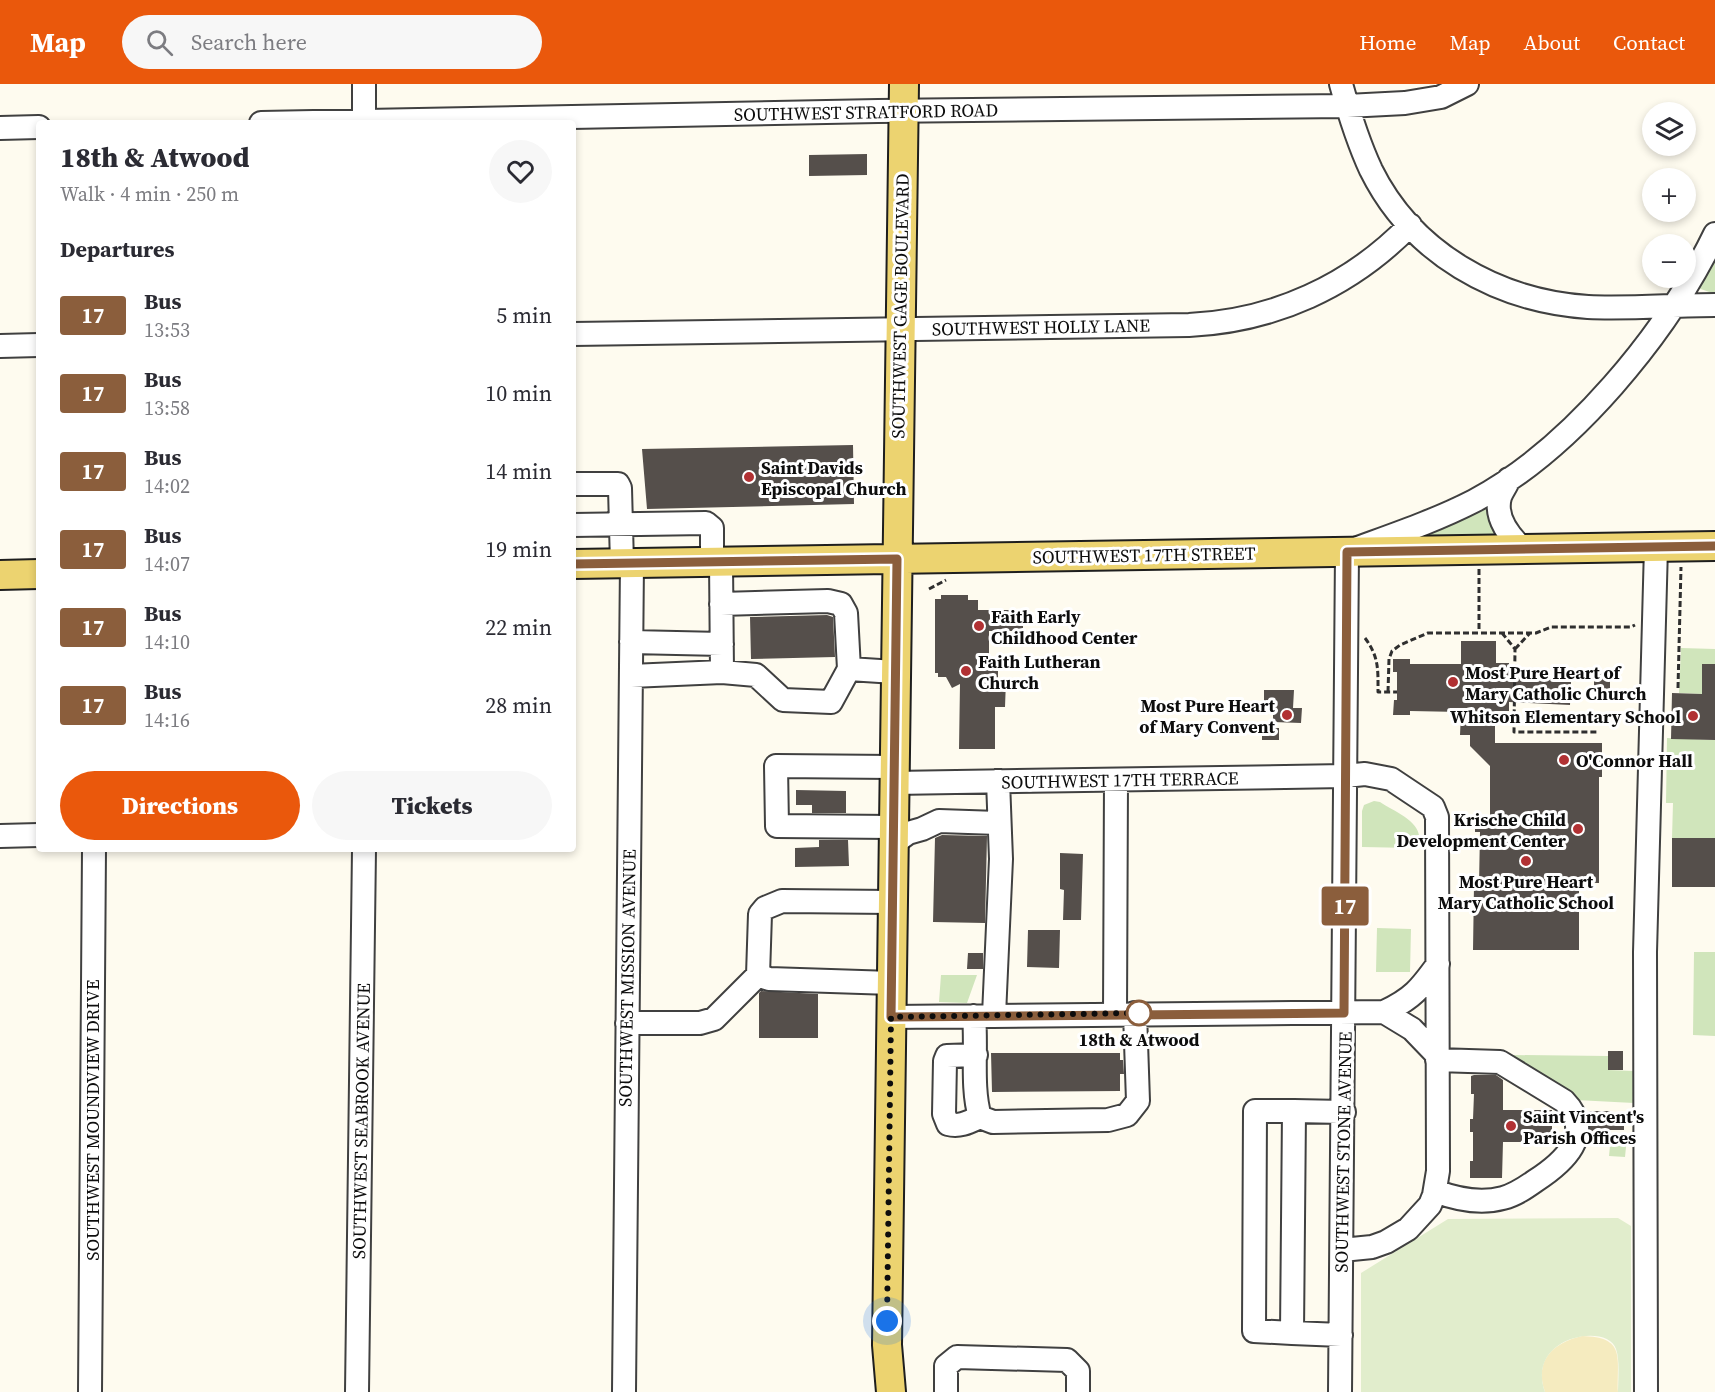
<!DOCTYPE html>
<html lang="en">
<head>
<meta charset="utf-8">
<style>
  :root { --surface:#fff; --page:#f7f7f7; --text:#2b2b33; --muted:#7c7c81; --accent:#ea580c }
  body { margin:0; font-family:"Source Serif 4",serif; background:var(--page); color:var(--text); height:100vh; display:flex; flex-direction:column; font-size:22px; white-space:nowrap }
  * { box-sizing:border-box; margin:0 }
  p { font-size:20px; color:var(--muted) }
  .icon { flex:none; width:33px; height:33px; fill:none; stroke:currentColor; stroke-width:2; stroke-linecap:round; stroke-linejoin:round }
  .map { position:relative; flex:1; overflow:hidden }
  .sheet { position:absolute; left:36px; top:36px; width:540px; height:732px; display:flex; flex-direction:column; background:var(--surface); border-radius:6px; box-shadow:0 3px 9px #0003 }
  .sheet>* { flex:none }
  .badge { padding:0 12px; border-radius:4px; font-size:21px; line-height:39px }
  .buttons { position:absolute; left:1642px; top:18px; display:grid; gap:12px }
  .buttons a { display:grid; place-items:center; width:54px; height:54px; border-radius:50%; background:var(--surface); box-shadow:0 3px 9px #0003; font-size:30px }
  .you { position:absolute; width:30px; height:30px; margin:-15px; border:4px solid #fff; border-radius:50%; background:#1a73e8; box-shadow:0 0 0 9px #1a73e833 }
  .map>.badge { position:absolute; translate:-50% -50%; box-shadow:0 0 0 3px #fff }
  h2 { padding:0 24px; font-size:22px; line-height:54px }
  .round { display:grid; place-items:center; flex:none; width:63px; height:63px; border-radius:32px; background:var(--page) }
  .headline { display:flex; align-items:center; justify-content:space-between; height:102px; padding:0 24px }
  h1 { font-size:28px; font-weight:800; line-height:45px }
  .primary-button { display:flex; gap:12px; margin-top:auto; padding:12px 24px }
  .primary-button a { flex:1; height:69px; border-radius:36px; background:var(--accent); color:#fff; font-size:24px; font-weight:800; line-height:69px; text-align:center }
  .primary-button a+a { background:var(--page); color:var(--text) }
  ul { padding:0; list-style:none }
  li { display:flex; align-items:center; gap:18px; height:78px; padding:0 24px }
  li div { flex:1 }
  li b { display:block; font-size:22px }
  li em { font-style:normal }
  li .badge { min-width:66px; font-weight:700; text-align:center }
  header { display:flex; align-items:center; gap:36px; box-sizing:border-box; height:84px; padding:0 30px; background:var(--accent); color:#fff }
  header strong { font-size:28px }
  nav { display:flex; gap:33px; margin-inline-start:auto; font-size:21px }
  .search { width:420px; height:54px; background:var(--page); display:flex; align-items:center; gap:15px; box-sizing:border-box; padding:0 21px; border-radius:33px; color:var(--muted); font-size:22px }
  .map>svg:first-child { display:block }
</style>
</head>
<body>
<header>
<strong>Map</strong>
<div class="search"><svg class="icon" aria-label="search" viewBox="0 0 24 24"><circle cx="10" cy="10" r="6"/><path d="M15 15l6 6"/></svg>Search here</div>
<nav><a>Home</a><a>Map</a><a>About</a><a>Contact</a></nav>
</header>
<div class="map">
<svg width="1715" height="1308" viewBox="0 0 1715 1308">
  <rect width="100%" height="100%" fill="#fefbef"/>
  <path fill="#d0e5bb" d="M1715 172V210L1698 204V201Z
    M1486 421 1496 452H1418Z
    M1681 564 1715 565V580H1702V610L1679 609Z
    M1667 654 1715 656V754H1672L1673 719H1666Z
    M1374 717 1380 718C1395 728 1426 739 1418 761L1413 764 1362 763V727L1364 721Z
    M1377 844 1411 845 1410 888H1376Z
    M1694 868H1715V952L1693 951Z
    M941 891H977L967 919 939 918Z
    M1514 971 1608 972V986L1634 987V1019L1576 1016 1512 977Z
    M1611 1052 1627 1053 1625 1073 1609 1072Z"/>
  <path fill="#f5ebbf" d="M1582 1252C1626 1253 1617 1273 1618 1308H1545C1534 1276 1553 1259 1582 1252Z"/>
  <path fill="#e1edcc" d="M1618 1134 1631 1142V1308H1618C1618 1296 1620 1276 1616 1265 1608 1238 1525 1252 1545 1308H1361V1189L1448 1135Z"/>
  <path fill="#554f4b" d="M867 70V91L809 92V71Z
    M853 361 854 420 647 425 642 365Z
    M941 511H968V516H978V526H1023V547H989V571L998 587V596H1006L1005 623H995V665H959L960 600 952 604 946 593H938V589H935V515H941Z
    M827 531 833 533 835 573 751 575 750 533Z
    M1461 557H1496V579H1509V593L1560 594V598H1571L1570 621 1509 618V627H1495V659H1602V693H1599V799H1579V866H1473L1474 801H1479L1480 748H1475V732H1490V682L1470 662V651H1460L1461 628 1410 627V631H1393L1394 616H1397V588H1393V575H1410V580H1461Z
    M1702 580H1715V656L1671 655 1672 609 1702 610Z
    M1594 587H1610V614H1594Z
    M1264 606H1294L1293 624H1302L1301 639 1273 638V618H1264Z
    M1262 644H1279V656H1262Z
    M796 706 846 707V729H812V721H796Z
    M942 751 987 752 985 839 933 838 935 754Z
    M1672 754H1715V803H1672Z
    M819 756H848L849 782 795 783V764L819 763Z
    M1060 769 1083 770 1081 836H1063L1064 806 1060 805Z
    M1028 846H1060L1059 884 1027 883Z
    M968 869H983V885H967Z
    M761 907 818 910V954H759V909Z
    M1608 967H1623V986H1608Z
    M991 969H1120V976H1123L1124 990H1120V1007L992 1008Z
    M1474 991H1496L1503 996V1026H1552V1058H1503L1502 1094H1470V1077H1473V1048H1470V1035H1473L1474 1010H1471V992Z
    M1589 1027H1610V1031H1624V1046H1605V1058H1589Z"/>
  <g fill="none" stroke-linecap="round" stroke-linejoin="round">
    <defs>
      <path id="minor" d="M364 0V39
        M1341 0C1349 29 1358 58 1371 86 1412 169 1497 217 1588 223 1630 225 1673 221 1715 221
        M261 39 878 27 1347 22 1405 19 1441 13 1467 0
        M0 44 39 43
        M573 250 1189 241C1274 237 1351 202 1410 141
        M0 262 39 261
        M1509 395C1507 401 1502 407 1500 413 1494 434 1510 453 1524 466
        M573 400H618L620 404 622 480
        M573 441 706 439 712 444V478
        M721 478 722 588
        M631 558 722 560
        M849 585 895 588
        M631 592 722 588 756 591 783 616 831 618 849 585 846 529 841 520 828 517 721 520
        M894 699 1345 692 1365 690 1391 695 1433 723 1437 733 1438 1087 1434 1111 1430 1121 1408 1145 1386 1158 1372 1163 1342 1166
        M893 743 777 742 776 682 894 683
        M0 752 39 751
        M893 760 908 749 922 745 939 737 998 739
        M892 899 769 895 758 891 760 830 765 824 782 817 893 818
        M1384 928 1412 945 1437 971
        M1115 929 1116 696
        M994 931 1001 775 998 697
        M974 932C977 963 971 1004 980 1033L993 1038 1108 1036 1127 1031 1138 1017 1135 929
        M891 933 1384 928C1412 915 1420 905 1438 880
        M627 939H700L714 935 758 891
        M976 971 947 972 945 977 944 1030 948 1040C960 1043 969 1038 980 1033
        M1435 1107C1456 1115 1481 1120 1503 1114 1515 1111 1525 1104 1535 1097 1563 1079 1596 1050 1564 1017L1500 978 1437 976
        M1292 1249 1254 1247 1255 1027H1294
        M1341 1251 1292 1249 1294 1027 1344 1028
        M90 1308 94 765
        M357 1308 364 765
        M624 1308 632 479
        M946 1308V1282L957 1273 1067 1276 1078 1287V1308
        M1340 1308 1347 468C1390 452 1433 438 1474 417 1572 365 1667 249 1715 150
        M1646 1308 1645 868 1656 463"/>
      <path id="major" d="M573 480 1715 462
        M0 491 39 490
        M891 1308 887 1261 904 0"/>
    </defs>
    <use href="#minor" stroke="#404040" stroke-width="26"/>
    <use href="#major" stroke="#1e1e1e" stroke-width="32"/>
    <path stroke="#2f2f2f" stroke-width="3" stroke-dasharray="6 3" stroke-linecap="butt" d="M1479 485V548
      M929 505 946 496
      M1502 549 1515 565 1514 648H1599
      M1365 554C1379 573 1378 585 1378 608H1397
      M1515 565 1530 549
      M1678 604 1681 483
      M1388 608 1389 575 1392 567 1400 561 1428 549H1536L1551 543H1631L1635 541"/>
    <use href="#minor" stroke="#fff" stroke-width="22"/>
    <use href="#major" stroke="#ecd370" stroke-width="28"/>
  </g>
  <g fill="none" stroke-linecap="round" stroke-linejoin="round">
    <defs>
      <path id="line" d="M573 480 897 475 891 933 1344 929 1347 468 1715 462"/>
    </defs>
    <use href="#line" stroke="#fff" stroke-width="14"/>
    <use href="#line" stroke="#8b5e3c" stroke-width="9"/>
    <path stroke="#0d0d0d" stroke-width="6" stroke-dasharray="0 10.8" d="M887 1237 891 933 1139 929"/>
  </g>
  <g fill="#b13133" stroke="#fff" stroke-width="2">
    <circle cx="749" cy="393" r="6"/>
    <circle cx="979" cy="542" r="6"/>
    <circle cx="966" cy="587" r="6"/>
    <circle cx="1453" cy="598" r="6"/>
    <circle cx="1287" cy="631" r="6"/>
    <circle cx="1693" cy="632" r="6"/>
    <circle cx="1564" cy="676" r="6"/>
    <circle cx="1578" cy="745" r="6"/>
    <circle cx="1526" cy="777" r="6"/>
    <circle cx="1511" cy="1042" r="6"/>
  </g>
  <circle fill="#fff" stroke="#8b5e3c" stroke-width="3" cx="1139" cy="929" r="12"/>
  <g text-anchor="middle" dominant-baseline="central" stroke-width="6" stroke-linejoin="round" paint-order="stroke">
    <g font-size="18" fill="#0d0d0d" stroke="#fff">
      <text transform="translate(866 28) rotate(-1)">SOUTHWEST STRATFORD ROAD</text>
      <text transform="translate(900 222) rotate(-89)">SOUTHWEST GAGE BOULEVARD</text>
      <text transform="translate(1041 243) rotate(-1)">SOUTHWEST HOLLY LANE</text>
      <text transform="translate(1144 471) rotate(-1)">SOUTHWEST 17TH STREET</text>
      <text transform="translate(1120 696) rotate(-1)">SOUTHWEST 17TH TERRACE</text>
      <text transform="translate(627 894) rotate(-89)">SOUTHWEST MISSION AVENUE</text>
      <text transform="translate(92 1036) rotate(-90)">SOUTHWEST MOUNDVIEW DRIVE</text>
      <text transform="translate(361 1037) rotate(-89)">SOUTHWEST SEABROOK AVENUE</text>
      <text transform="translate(1343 1068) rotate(-89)">SOUTHWEST STONE AVENUE</text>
    </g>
    <g font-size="18" font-weight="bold" fill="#0d0d0d" stroke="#fff" text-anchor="start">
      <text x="761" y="383">Saint Davids<tspan x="761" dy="21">Episcopal Church</tspan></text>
      <text x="991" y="532">Faith Early<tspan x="991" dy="21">Childhood Center</tspan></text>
      <text x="978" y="577">Faith Lutheran<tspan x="978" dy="21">Church</tspan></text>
      <text x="1465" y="588">Most Pure Heart of<tspan x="1465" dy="21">Mary Catholic Church</tspan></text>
      <text x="1275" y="621" text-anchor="end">Most Pure Heart<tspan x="1275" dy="21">of Mary Convent</tspan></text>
      <text x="1681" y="632" text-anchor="end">Whitson Elementary School</text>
      <text x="1576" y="676">O'Connor Hall</text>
      <text x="1566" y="735" text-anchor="end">Krische Child<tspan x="1566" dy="21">Development Center</tspan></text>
      <text x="1526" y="797" text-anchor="middle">Most Pure Heart<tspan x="1526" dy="21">Mary Catholic School</tspan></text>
      <text x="1523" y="1032">Saint Vincent's<tspan x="1523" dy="21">Parish Offices</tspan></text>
    </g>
    <g font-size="18" font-weight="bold" fill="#0d0d0d" stroke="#fff">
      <text x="1139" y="955">18th &amp; Atwood</text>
    </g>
  </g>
</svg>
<div class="buttons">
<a><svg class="icon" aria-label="layers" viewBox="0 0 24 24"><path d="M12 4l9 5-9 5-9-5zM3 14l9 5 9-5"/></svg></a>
<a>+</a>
<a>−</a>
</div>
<div class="you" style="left:887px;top:1237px"></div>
<b class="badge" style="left:1345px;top:822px;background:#8b5e3c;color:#fff">17</b>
<section class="sheet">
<div class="headline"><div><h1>18th &amp; Atwood</h1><p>Walk · 4 min · 250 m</p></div><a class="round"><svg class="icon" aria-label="heart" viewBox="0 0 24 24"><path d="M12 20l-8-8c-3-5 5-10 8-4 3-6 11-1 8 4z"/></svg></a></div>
<h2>Departures</h2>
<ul>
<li><span class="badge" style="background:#8b5e3c;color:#fff">17</span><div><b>Bus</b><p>13:53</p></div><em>5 min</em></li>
<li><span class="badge" style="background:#8b5e3c;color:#fff">17</span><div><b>Bus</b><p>13:58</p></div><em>10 min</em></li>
<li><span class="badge" style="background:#8b5e3c;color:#fff">17</span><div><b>Bus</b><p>14:02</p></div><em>14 min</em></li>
<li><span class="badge" style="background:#8b5e3c;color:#fff">17</span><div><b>Bus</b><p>14:07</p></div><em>19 min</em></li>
<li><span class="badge" style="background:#8b5e3c;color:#fff">17</span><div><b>Bus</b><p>14:10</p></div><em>22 min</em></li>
<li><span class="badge" style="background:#8b5e3c;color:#fff">17</span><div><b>Bus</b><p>14:16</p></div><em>28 min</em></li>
</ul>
<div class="primary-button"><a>Directions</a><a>Tickets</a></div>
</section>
</div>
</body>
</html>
